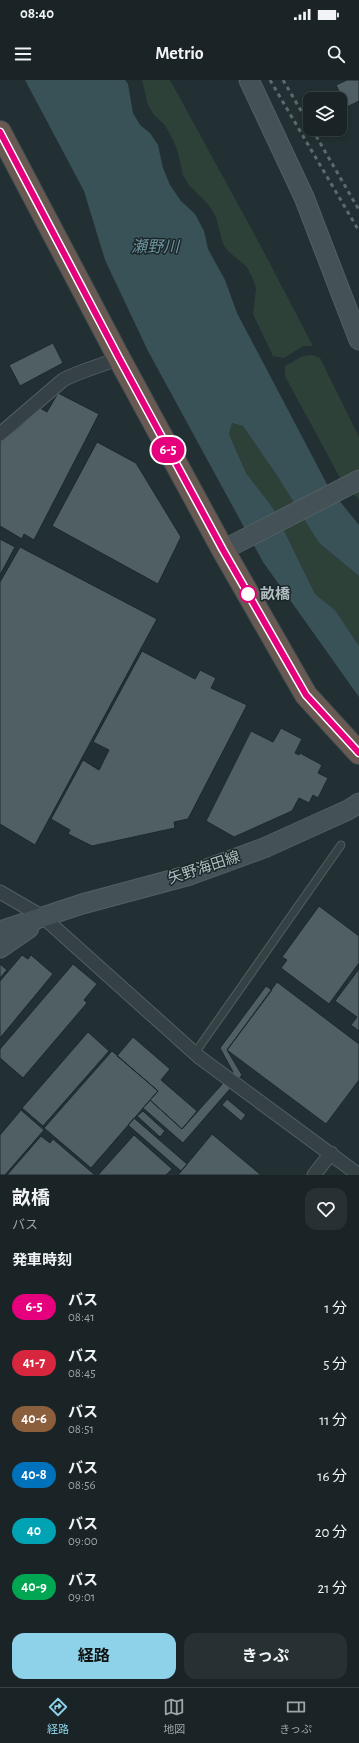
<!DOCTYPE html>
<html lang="ja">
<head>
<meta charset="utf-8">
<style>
  :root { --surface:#1a2426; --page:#273032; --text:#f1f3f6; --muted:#9fa4a7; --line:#384143; --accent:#8dd2e8 }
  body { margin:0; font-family:"Alegreya Sans","Noto Sans JP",sans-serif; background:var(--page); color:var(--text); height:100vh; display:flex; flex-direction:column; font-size:15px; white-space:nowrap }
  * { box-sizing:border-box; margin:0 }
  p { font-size:13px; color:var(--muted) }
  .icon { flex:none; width:22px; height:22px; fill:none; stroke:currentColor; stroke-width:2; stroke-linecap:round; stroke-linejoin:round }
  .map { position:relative; height:1095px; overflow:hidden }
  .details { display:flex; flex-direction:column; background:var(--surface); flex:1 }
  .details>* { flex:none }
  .badge { padding:0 8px; border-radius:13px; font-size:14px; line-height:26px }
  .tools { position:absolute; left:303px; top:12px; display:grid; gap:8px }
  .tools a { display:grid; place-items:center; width:44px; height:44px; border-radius:8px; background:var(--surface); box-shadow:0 2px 6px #0003,0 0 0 1px var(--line); font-size:20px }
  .map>.badge { position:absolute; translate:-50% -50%; box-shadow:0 0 0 2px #fff }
  h2 { padding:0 12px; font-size:15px; line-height:36px }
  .round { display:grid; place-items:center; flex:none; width:42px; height:42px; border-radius:12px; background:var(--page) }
  .overview { display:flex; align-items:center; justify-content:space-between; height:68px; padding:0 12px }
  h1 { font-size:19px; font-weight:700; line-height:30px }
  .action { display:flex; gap:8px; margin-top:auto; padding:8px 12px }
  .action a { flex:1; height:46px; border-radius:12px; background:var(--accent); color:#111; font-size:16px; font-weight:700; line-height:46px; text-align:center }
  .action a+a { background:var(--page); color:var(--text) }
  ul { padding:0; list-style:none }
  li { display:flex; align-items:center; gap:12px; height:56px; padding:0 12px }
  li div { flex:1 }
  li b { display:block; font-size:15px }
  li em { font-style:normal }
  li .badge { min-width:44px; font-weight:700; text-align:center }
  .status { display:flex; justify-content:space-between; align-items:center; height:28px; padding:0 20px; background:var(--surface); direction:ltr }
  .status svg { height:11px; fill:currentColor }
  header { display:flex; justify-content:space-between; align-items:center; height:52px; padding:0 12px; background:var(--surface); font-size:18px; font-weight:700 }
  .tabs { display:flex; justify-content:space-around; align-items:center; height:56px; border-top:1px solid var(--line); background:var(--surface); font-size:11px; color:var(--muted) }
  .tabs a { display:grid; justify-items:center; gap:2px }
  .tabs .on { color:var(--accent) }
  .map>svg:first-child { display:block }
</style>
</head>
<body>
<div class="status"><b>08:40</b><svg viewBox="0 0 49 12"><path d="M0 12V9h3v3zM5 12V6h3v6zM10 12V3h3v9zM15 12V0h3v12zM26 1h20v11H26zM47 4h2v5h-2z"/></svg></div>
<header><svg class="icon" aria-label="menu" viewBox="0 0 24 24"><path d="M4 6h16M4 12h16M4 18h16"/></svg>Metrio<svg class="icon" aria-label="search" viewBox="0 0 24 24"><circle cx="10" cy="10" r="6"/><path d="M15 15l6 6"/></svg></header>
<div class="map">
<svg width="359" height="1095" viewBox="0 0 359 1095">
  <rect width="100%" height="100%" fill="#223033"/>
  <path fill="#2e4138" d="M142 0H170L257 159 313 266H303L284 278 273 276 253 234 256 209 253 199 247 187 229 172 223 164 216 137 208 124 189 105 183 95 177 69 170 54 164 44 154 35 148 25Z
    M312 275 320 278 359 357V420L339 396 285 296V286L303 276Z
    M232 343 243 346 278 397 319 463 359 496V566L335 530 315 514 273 428 246 393 229 354Z"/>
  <path fill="#385258" d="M25 0H125L128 4 133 33 140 45 150 53 158 65 163 88 170 105 181 121 195 134 204 151 208 169 225 200 237 233 329 408 359 445V496L319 463 278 397 243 346 232 343 229 354 246 393 273 428 315 514 335 530 359 566V617L263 482 148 271 105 180 84 111Z"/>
  <path fill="#505f64" stroke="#1d282b" d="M347 0H359V21L347 27 336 5Z
    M53 263 63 283 20 306 9 285Z
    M58 313 99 334 34 460 24 454 22 459 0 446V362L17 349 40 328 47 332Z
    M97 362 136 383 181 457 158 504 52 446Z
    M0 459 15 467 0 495Z
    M20 467 157 539 35 765 0 744V502Z
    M142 571 195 599 200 590 216 598 211 608 247 625 188 739 174 742 175 748 92 766 68 754 70 750 51 739 83 680 99 690 109 670 93 662Z
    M281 648 302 659 295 673 299 675 300 673 322 685 318 693 328 698 318 718 313 715 309 723 299 718 292 731 234 757 206 741 251 651 273 662Z
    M319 826 359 856V883L329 924 281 888 287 880 282 877Z
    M22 875 28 879 31 875 53 894 0 958V901Z
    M0 884 7 890 0 898Z
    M73 884 97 904 84 920 87 923 23 998 0 978V969Z
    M359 889V951L351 945 357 937 335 921Z
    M277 902 359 964V1000L326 1044 227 970Z
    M266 906 272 910 227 970 242 995 183 1063 143 1028 150 1020 182 1049 233 992 220 968Z
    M88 952 109 971 43 1046 22 1028Z
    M133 957 170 989 161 1000 197 1031 182 1049 150 1020 158 1011 117 976Z
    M112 971 158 1011 91 1088 44 1048Z
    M227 1019 246 1035 241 1041 222 1025Z
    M21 1030 44 1050 5 1095H0V1055Z
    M143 1031 165 1051 160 1057 137 1036Z
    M134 1038 187 1084 181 1091 128 1045Z
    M212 1054 261 1095H178Z
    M134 1055 172 1089 166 1095H98Z
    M41 1056 50 1063 53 1059 95 1095H7Z"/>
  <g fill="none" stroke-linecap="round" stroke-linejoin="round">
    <defs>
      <path id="lane" d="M195 973 341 765"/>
      <path id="street" d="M0 354 63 300C79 291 101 286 119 278
        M0 812 43 837 199 977 359 1095
        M314 1095 331 1073"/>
      <path id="secondary" d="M249 0 304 117 359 260
        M223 470 359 400
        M0 851 82 824 190 795 264 768 348 730 359 723
        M0 868 29 848"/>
      <path id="highway" d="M0 52 119 278 223 470 306 615 359 673"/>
    </defs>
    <use href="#lane" stroke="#535f62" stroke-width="9"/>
    <use href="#street" stroke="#535f62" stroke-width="15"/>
    <use href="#secondary" stroke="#535f62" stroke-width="21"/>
    <use href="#highway" stroke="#404c4f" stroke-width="24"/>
    <use href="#lane" stroke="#354144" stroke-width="7"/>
    <use href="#street" stroke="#354144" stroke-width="13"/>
    <use href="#secondary" stroke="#445257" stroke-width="19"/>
    <use href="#highway" stroke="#695953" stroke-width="22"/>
    <path stroke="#5c6a6e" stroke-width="3" stroke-dasharray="4 4" stroke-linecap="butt" d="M270 0 359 151
      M283 0 310 46
      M312 49 359 130"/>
  </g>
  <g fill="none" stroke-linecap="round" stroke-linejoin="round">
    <defs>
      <path id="line" d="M0 52 119 278 223 470 306 615 359 673"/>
    </defs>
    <use href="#line" stroke="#fff" stroke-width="9"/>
    <use href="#line" stroke="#e6007e" stroke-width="6"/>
  </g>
  <circle fill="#fff" stroke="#e6007e" stroke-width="2" cx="248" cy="514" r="8"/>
  <g text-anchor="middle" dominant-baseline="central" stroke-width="3" stroke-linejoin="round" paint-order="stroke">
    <g font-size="15" font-weight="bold" fill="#b0bdc1" stroke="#1b2629" text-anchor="start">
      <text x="260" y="514">畝橋</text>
    </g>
    <g font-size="15" fill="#b0bdc1" stroke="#1b2629">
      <text transform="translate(204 788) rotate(-18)">矢野海田線</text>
    </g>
    <g font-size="16" font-style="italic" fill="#6d929c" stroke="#1b2629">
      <text x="155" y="167">瀬野川</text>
    </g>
  </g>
</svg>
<div class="tools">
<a><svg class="icon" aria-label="layers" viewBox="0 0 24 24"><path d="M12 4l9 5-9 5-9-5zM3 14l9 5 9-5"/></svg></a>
</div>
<b class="badge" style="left:168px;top:370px;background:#e6007e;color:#fff">6-5</b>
</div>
<section class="details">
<div class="overview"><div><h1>畝橋</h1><p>バス</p></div><a class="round"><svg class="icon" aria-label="heart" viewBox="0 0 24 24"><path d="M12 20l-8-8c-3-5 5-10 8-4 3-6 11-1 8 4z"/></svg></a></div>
<h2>発車時刻</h2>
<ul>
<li><span class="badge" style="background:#e6007e;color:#fff">6-5</span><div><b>バス</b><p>08:41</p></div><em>1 分</em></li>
<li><span class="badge" style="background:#d7263d;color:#fff">41-7</span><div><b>バス</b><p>08:45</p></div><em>5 分</em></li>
<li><span class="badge" style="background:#8b5e3c;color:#fff">40-6</span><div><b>バス</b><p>08:51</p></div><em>11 分</em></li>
<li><span class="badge" style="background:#0072bc;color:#fff">40-8</span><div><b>バス</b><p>08:56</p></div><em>16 分</em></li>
<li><span class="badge" style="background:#00a3b4;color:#fff">40</span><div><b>バス</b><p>09:00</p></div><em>20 分</em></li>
<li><span class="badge" style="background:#00a651;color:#fff">40-9</span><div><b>バス</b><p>09:01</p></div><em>21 分</em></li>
</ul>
<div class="action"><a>経路</a><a>きっぷ</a></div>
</section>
<nav class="tabs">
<a class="on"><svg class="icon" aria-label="directions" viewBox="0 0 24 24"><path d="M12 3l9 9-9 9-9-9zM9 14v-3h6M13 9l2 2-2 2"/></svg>経路</a>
<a><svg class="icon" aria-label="map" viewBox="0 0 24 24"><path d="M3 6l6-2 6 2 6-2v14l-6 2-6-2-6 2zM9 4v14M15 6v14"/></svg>地図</a>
<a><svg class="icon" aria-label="tickets" viewBox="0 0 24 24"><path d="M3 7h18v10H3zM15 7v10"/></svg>きっぷ</a>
</nav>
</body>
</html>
